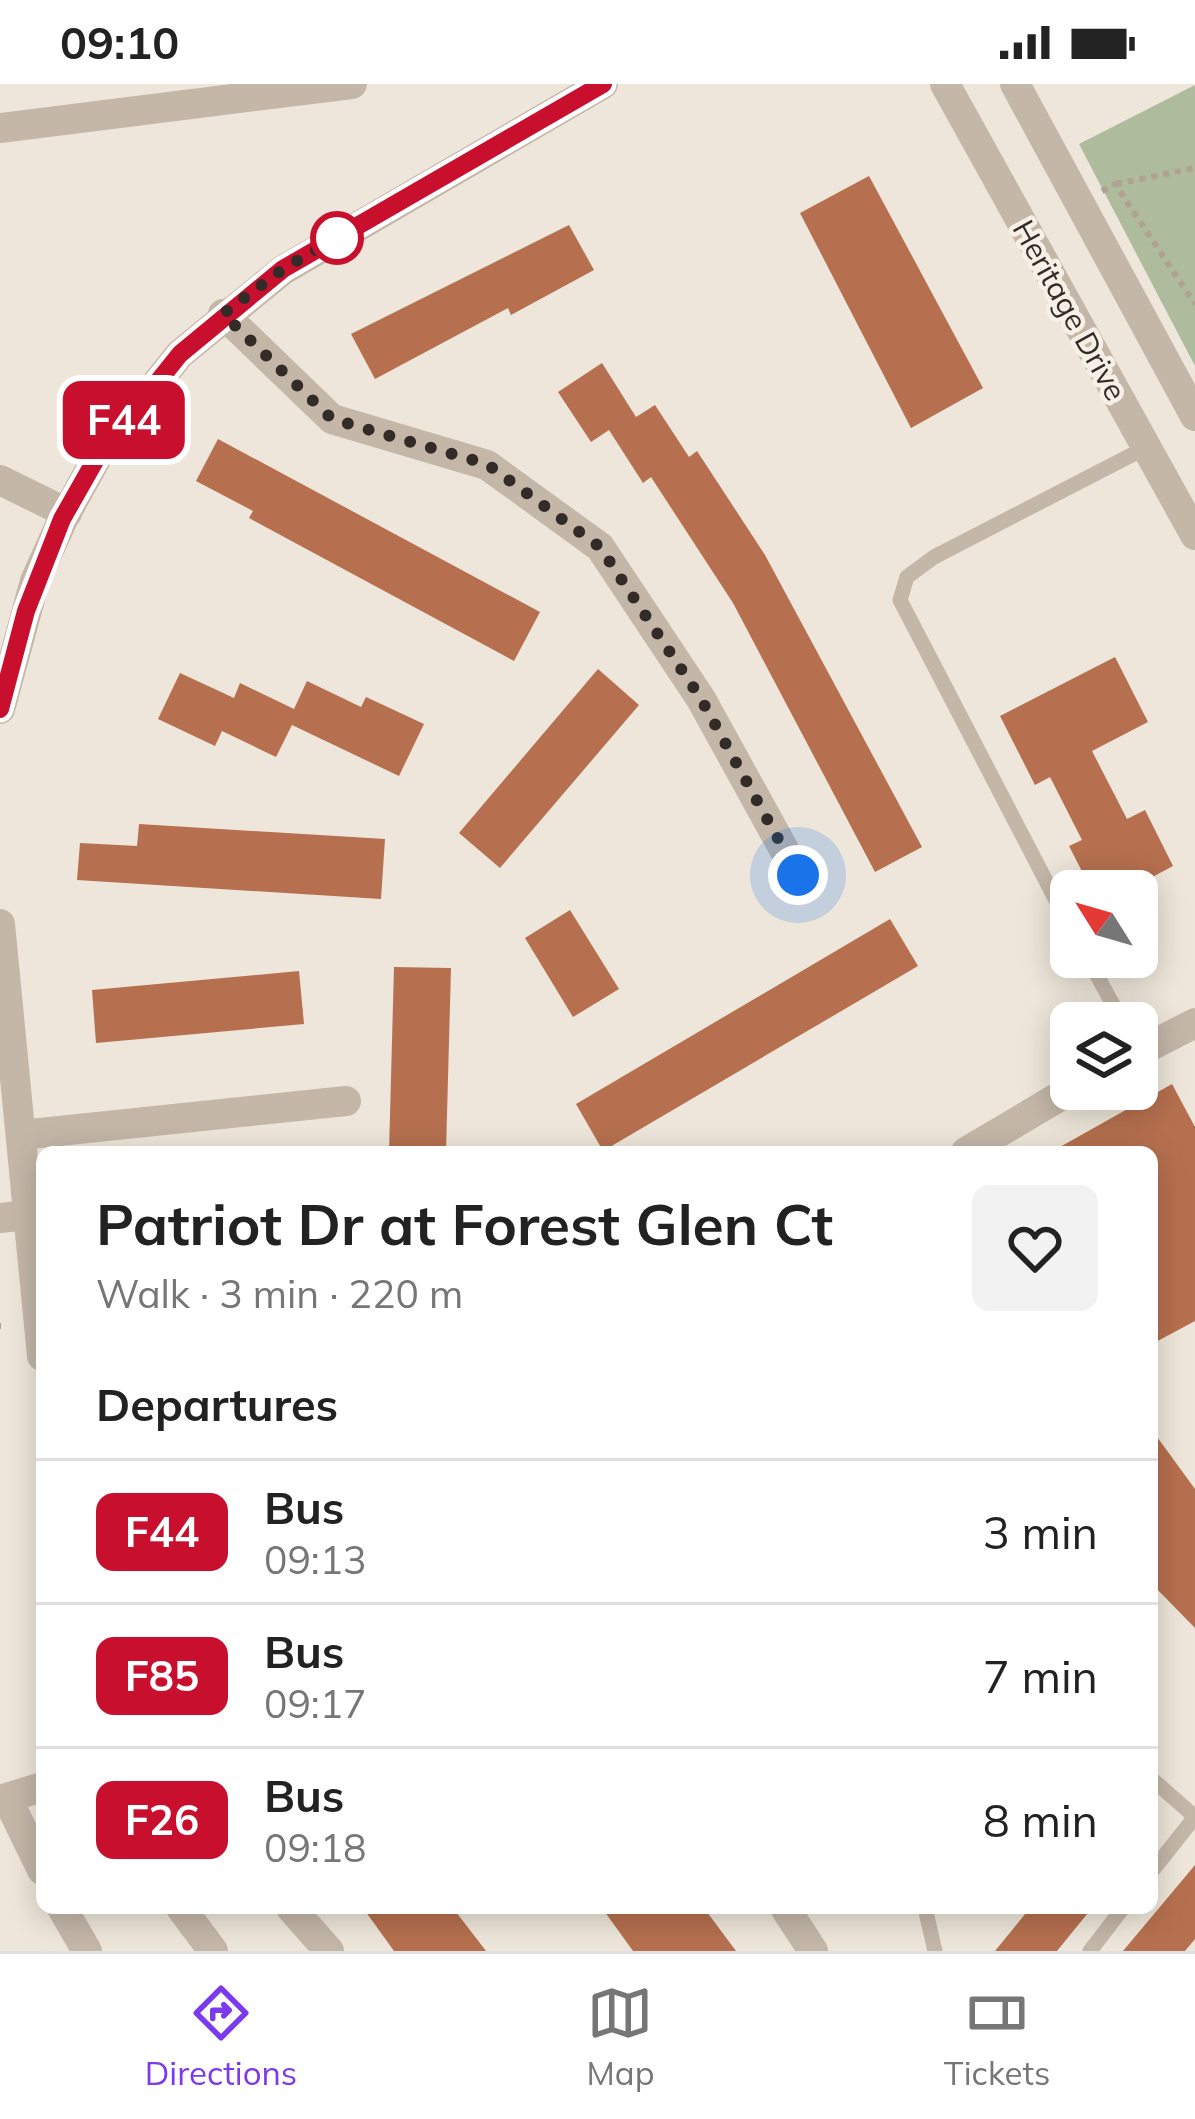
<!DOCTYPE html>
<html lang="en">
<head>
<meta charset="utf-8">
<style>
  :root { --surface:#fff; --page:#f2f2f2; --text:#222; --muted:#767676; --line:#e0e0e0; --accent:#7c3aed }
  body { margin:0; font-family:Mulish,sans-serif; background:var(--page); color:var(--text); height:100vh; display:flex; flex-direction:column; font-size:45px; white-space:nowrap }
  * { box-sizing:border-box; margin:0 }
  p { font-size:39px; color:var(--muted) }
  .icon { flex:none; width:66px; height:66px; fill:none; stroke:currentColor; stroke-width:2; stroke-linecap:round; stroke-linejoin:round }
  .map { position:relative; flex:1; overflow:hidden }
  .drawer { position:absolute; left:36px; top:1062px; width:1122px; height:768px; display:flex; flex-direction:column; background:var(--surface); border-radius:18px; box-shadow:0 6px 30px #0003 }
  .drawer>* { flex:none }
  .badge { padding:0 24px; border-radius:18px; font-size:42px; line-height:78px }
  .needle { width:78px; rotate:307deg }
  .buttons { position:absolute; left:1050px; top:786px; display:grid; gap:24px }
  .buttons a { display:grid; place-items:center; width:108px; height:108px; border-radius:18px; background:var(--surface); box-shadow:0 6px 30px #0003; font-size:60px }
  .you { position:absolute; width:60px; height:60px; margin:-30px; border:9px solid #fff; border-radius:50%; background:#1a73e8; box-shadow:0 0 0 18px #1a73e833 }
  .map>.badge { position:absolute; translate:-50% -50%; box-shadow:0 0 0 6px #fff }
  h2 { padding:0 60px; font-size:45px; line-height:108px }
  .round { display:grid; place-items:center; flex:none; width:126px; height:126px; border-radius:18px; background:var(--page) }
  .head { display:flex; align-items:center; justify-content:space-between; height:204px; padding:0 60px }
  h1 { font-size:57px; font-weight:700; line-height:90px }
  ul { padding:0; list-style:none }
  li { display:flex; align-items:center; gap:36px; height:144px; padding:0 60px; border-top:3px solid var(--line) }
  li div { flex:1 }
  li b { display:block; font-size:45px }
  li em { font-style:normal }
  li .badge { min-width:132px; font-weight:700; text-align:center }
  .status { display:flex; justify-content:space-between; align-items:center; height:84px; padding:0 60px; background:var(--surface); direction:ltr }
  .status svg { height:33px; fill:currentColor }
  .tab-bar { display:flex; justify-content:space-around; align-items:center; height:168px; border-top:3px solid var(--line); background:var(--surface); font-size:33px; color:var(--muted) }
  .tab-bar a { display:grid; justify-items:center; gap:6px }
  .tab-bar .active { color:var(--accent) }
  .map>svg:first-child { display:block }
</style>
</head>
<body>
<div class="status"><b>09:10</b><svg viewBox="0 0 49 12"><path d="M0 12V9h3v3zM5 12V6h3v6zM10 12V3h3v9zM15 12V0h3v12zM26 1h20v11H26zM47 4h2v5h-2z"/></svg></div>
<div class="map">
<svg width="1195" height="1867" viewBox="0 0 1195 1867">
  <rect width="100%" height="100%" fill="#eee6da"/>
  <path fill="#aebb9c" d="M1195 1V282L1079 60Z"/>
  <path fill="#b6704f" d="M869 92 983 304 911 344 800 129Z
    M569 141 594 186 511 231 508 224 375 295 351 250Z
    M602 279 636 333 655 321 689 373 697 367 765 471 922 763 875 788 733 519 651 393 643 399 609 346 591 358 558 308Z
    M218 355 540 528 514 577 249 434 253 427 196 397Z
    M1115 573 1148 638 1092 667 1127 735 1145 726 1173 782 1126 807H1092L1069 762 1082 756 1050 693 1035 701 1000 632Z
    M598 585 639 621 500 784 459 749Z
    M180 589 234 614 240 599 294 625 307 597 361 623 366 613 424 640 399 692 292 641 276 673 222 647 215 662 158 635Z
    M139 740 385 755 381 815 77 796 80 759 137 762Z
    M570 826 619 905 573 933 525 854Z
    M890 835 918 882 603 1067 576 1020Z
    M394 883 451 884 446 1068H389Z
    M299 887 304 940 96 959 92 906Z
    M1172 1000 1195 1043V1237L1152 1260V1068H1051Z
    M1152 1346 1195 1405V1544L1152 1500Z
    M1195 1781V1855L1185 1867H1123Z
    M363 1824H453L486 1867H394Z
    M602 1824H704L736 1867H633Z
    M1030 1824H1092L1057 1867H995Z"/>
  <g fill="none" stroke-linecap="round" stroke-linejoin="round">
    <path stroke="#b0a192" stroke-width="6" stroke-dasharray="6 6" stroke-linecap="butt" d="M1116 100 1195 84
      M1102 107 1115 100 1195 220
      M0 1242H1"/>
    <path stroke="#c4b7a8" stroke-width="15" d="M1071 845 900 516 907 493 934 473 1147 363
      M1087 873 1123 939
      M1152 1695 1195 1733 1152 1787
      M925 1824 935 1867
      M1090 1867 1123 1824"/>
    <path stroke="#c4b7a8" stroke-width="30" d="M0 44 352 0
      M223 230 332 335 487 381 600 463 701 615 798 791
      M0 396 67 429
      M1137 969 1195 939
      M21 1051 346 1017
      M966 1068 1072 1005
      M0 1134 27 1131
      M7 1714 42 1786
      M0 1716 42 1703
      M62 1824 87 1867
      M291 1824 329 1867
      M785 1824 813 1867"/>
    <path stroke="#c4b7a8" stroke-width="30" d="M945 0 1195 451
      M1015 0 1195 332
      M0 625 35 497 63 435 96 375 180 270 283 186 603 0
      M0 840 42 1272
      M181 1824 213 1867"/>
  </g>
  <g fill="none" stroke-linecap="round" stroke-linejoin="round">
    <defs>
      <path id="line" d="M0 625 26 527 62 435 96 375 180 270 283 185 603 0"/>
    </defs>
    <use href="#line" stroke="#fff" stroke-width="27"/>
    <use href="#line" stroke="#c8102e" stroke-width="18"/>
    <path stroke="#322b27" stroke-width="12" stroke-dasharray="0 21.6" d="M337 154 345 149 283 185 223 230 332 335 487 380 600 463 701 615 798 791"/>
  </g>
  <circle fill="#fff" stroke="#c8102e" stroke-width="6" cx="337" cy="154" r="24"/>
  <g text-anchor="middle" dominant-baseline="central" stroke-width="9" stroke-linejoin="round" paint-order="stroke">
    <g font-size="30" fill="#322b27" stroke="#f6f0e6">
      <text transform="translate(1070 226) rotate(61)">Heritage Drive</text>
    </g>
  </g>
</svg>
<div class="buttons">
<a><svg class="needle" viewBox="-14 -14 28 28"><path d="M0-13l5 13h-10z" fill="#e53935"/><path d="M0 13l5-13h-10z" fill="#767676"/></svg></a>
<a><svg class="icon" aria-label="layers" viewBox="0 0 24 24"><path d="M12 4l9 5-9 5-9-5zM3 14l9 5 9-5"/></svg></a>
</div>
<div class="you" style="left:798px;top:791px"></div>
<b class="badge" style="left:124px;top:336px;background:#c8102e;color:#fff">F44</b>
<section class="drawer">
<div class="head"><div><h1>Patriot Dr at Forest Glen Ct</h1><p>Walk · 3 min · 220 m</p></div><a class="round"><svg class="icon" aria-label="heart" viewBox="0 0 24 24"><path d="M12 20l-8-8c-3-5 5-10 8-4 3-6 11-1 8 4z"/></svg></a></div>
<h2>Departures</h2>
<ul>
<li><span class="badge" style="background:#c8102e;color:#fff">F44</span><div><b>Bus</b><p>09:13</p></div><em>3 min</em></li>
<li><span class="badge" style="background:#c8102e;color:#fff">F85</span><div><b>Bus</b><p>09:17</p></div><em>7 min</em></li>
<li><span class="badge" style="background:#c8102e;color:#fff">F26</span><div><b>Bus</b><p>09:18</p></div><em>8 min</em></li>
</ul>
</section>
</div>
<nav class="tab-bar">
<a class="active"><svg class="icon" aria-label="directions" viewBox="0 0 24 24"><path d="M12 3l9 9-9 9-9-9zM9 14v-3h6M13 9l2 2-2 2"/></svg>Directions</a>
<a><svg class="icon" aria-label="map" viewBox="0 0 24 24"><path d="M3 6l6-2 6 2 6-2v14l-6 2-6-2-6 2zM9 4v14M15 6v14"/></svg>Map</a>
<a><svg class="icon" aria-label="tickets" viewBox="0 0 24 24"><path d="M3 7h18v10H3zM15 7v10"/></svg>Tickets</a>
</nav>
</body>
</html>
